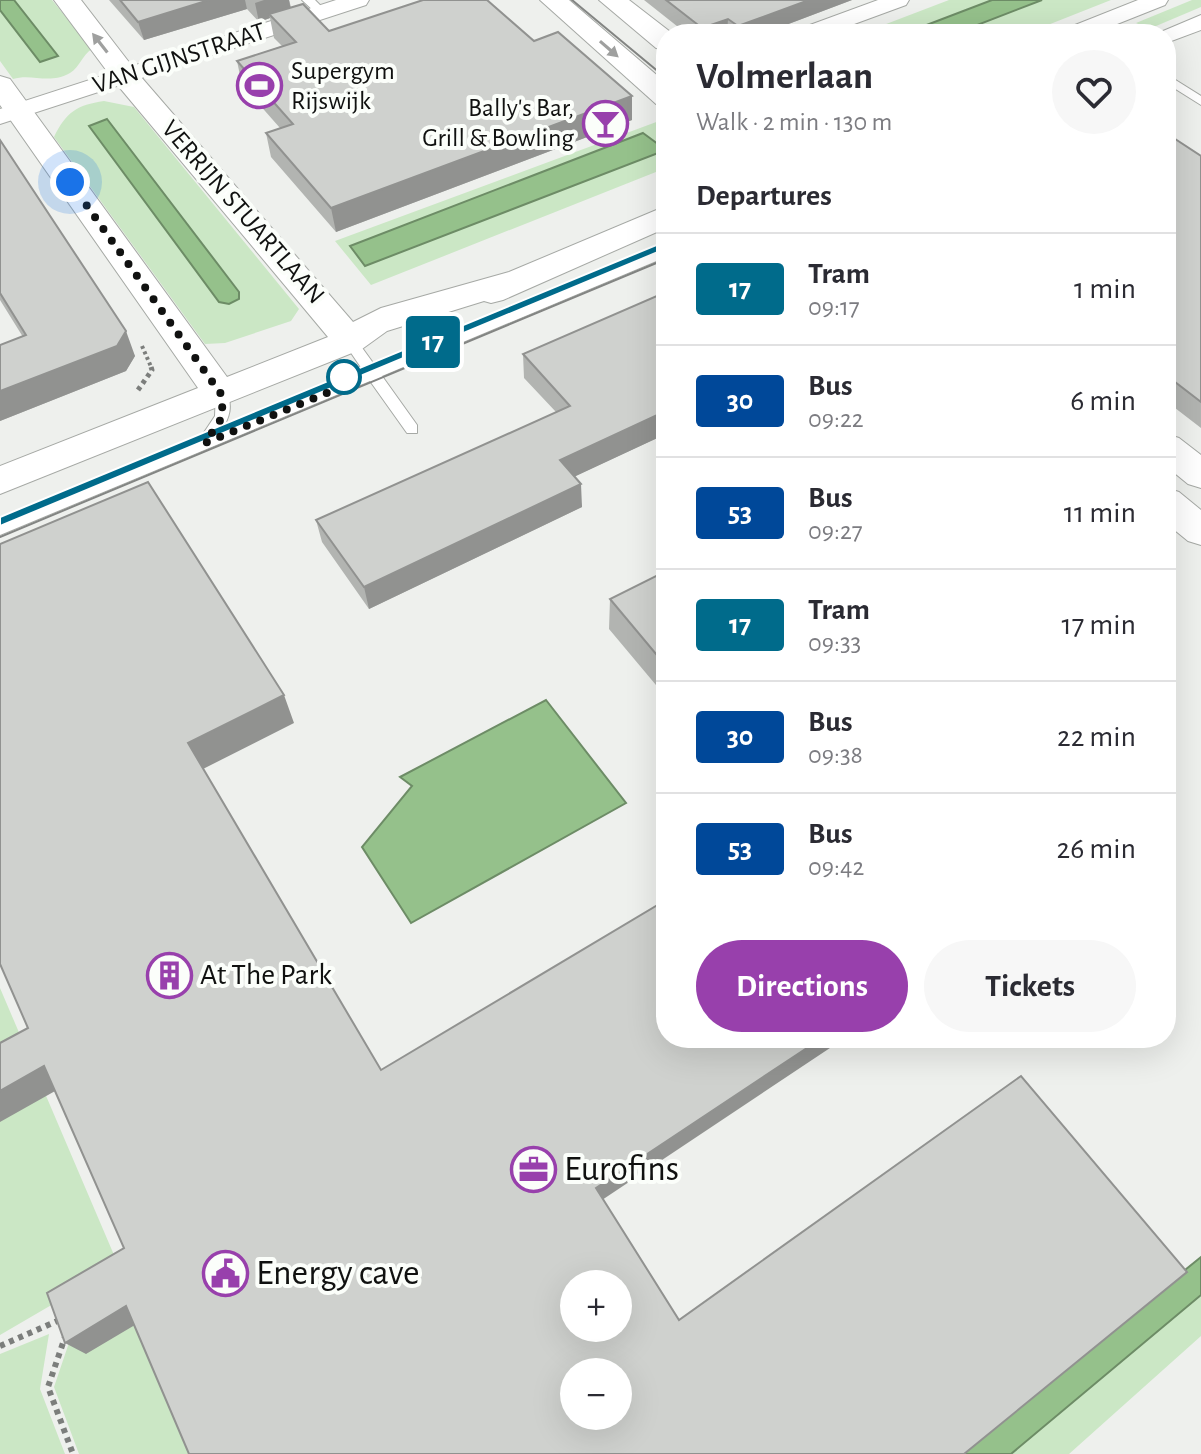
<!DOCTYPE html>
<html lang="en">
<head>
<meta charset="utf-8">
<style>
  :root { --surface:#fff; --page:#f7f7f7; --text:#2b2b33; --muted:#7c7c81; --line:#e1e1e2; --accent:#9840ac }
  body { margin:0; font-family:"Alegreya Sans",sans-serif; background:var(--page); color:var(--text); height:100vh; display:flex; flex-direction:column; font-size:30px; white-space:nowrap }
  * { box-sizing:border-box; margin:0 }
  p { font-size:26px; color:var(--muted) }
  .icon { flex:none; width:44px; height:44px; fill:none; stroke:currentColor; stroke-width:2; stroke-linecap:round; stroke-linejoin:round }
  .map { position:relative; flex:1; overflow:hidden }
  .sheet { position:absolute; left:656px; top:24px; width:520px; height:1024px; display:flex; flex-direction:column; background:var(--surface); border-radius:32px; box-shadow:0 8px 32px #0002 }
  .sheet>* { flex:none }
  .badge { padding:0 16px; border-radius:6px; font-size:28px; line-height:52px }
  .tools { position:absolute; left:560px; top:1270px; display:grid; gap:16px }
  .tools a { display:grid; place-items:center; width:72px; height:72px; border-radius:50%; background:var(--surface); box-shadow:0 8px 32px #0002; font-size:40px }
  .you { position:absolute; width:40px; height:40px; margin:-20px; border:6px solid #fff; border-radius:50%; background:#1a73e8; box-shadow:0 0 0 12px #1a73e833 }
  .map>.badge { position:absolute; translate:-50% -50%; box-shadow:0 0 0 4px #fff }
  h2 { padding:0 40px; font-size:30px; line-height:72px }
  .round { display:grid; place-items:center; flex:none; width:84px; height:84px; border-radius:42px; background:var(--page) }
  .overview { display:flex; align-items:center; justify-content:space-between; height:136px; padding:0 40px }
  h1 { font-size:38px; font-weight:700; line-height:60px }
  .cta { display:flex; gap:16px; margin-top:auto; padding:16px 40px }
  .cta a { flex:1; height:92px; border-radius:48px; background:var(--accent); color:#fff; font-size:32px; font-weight:700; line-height:92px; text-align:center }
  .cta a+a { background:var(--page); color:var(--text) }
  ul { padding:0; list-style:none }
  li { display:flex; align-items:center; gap:24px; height:112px; padding:0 40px; border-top:2px solid var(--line) }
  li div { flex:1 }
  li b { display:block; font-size:30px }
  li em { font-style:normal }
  li .badge { min-width:88px; font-weight:700; text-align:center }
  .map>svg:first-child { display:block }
</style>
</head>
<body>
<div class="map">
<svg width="1201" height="1454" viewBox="0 0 1201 1454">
  <rect width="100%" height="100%" fill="#eef0ed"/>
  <path fill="#cbe7c5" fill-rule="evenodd" d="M14 0H52L92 49C82 55 80 67 70 73 49 85 32 73 13 79L0 61V10L40 62 57 56Z
    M949 0H992L903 34H860Z
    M1042 0H1111L1025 34H954Z
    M1192 0H1201V7L1149 29 1136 23Z
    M104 101 134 107 299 309 291 321 225 343 205 344 54 137C66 112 77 105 104 101ZM107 120 239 291V299L89 126Z
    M659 121 666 127V168L371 285 335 241Z
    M0 988 199 1454H79L54 1387 76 1322 60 1300 0 1335Z
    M1201 1295V1336L1069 1454H1011Z
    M49 1334 40 1389 65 1454H0V1354Z"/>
  <path fill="#95c18b" stroke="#6d8c66" stroke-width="2" d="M0 0H14L58 56 40 62 0 10Z
    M992 0H1042L954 34H903Z
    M107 119 239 292V299L229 304 219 302 89 126Z
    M643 133 666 150 365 266 350 246Z
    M546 700 626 803 411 923 362 847 412 786 400 777Z
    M1201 1257V1295L1011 1454H958Z"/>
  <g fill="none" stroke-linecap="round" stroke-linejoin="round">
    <defs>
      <path id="service" d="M302 0H315L327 12 317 14Z
        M1166 74 1201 96V105L1166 83Z
        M666 248V257L382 376 417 425V433H407L370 381 0 535V522L199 440 215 416 216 390H226C233 406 230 417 221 431L364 372 343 341 345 338H355L376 367Z"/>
      <path id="minor" d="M336 0H369L366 5 0 124V109Z
        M878 0H909L906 5 827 34H796L799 29Z
        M1138 0H1168L1165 5 1092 34H1062L1065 29Z
        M1201 15V30L1166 43V34H1156Z"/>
      <path id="tertiary" d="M54 0H81L135 70 353 322 381 308 509 272 666 206V228L503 300 491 303 484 301 387 331 362 349 0 494V466L198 388 0 105V76L10 79 227 377 328 337 115 82Z
        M540 0H569L666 83V107L656 104Z
        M599 0H629L673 34H666V50L656 48Z
        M1166 434 1179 438 1201 455V488L1188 484 1166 466Z
        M1166 488 1179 492 1201 510V545L1188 541 1166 523Z"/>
    </defs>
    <use href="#service" stroke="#a6a9a5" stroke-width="2"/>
    <use href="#minor" stroke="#a6a9a5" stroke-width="2"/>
    <use href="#tertiary" stroke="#a6a9a5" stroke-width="2"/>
    <path stroke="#7c7e7c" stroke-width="4" stroke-dasharray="3 3" stroke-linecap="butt" d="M142 346 152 369"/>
    <path stroke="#7c7e7c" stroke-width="5" stroke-dasharray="4 4" stroke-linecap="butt" d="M138 390 152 370 151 367"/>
    <path stroke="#7c7e7c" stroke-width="6" stroke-dasharray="5 5" stroke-linecap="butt" d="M66 1334 48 1387 73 1454
      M0 1346 64 1318"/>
    <use href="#service" fill="#fff" fill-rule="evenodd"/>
    <use href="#minor" fill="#fff" fill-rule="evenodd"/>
    <use href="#tertiary" fill="#fff" fill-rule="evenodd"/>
    <path stroke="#838583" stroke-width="2" d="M572 0 666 78
      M0 521 666 245
      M0 537 666 259"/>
  </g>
  <path fill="#b2b4b1" d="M109 0H289L291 7 329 31 534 41 632 120 336 232 271 157 266 133 280 128 242 85 237 61 282 46 274 38 270 18 259 22 247 9 144 40Z
    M644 0H852L762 34H687Z
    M1166 133 1201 156V428L1166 401Z
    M0 140 135 356 126 371 0 421V345L23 337 0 300Z
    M523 354 666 434 575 476 582 507 369 609 322 542 316 520 556 412 524 378Z
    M666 571V697L609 629 610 599Z"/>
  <path fill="#919290" d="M209 0H245L247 9 144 40 138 22Z
    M264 0H289L291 11 269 14 270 18 259 22 255 3Z
    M809 0H852L762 34H737L738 26Z
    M728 19 727 34H702V28Z
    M632 96V120L336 232 331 208Z
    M126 331 135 356 126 371 0 421V391Z
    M666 411V434L561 483 560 460Z
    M581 484 582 507 369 609 364 587Z
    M284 695 294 723 201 770 188 743Z
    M822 1038H845L596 1204V1188Z
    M44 1066 64 1086 0 1122V1091Z
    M126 1306 145 1319 86 1354 65 1343Z"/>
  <path fill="#cfd1ce" stroke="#919290" stroke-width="2" fill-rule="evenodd" d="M120 0H209L138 22Z
    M423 0H487L534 41 558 32 632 96 331 208 266 133 293 124 237 61 296 42 269 14 303 4 329 31Z
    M666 0H809L738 26 728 19 702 28Z
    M1166 133 1201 156V402L1166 375Z
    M0 140 126 331 117 346 0 391V345L26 335 0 293Z
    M666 292V411L560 460 581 484 364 587 316 520 570 406 523 354Z
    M148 482 284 695 188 743 381 1070 666 900V1038H822L596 1188 679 1320 1021 1076 1187 1272 964 1454H189L126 1306 65 1343 47 1293 124 1248 44 1066 0 1091V1043L28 1028 0 964V544ZM574 1284H618V1328H574ZM574 1372H618V1416H574Z
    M666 571V666L610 599Z"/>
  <defs><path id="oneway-solid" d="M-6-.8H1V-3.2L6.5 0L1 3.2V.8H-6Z" transform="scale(2)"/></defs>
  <g fill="#9fa09f">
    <use href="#oneway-solid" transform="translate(100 43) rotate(-128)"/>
    <use href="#oneway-solid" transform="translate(609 49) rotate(41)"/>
  </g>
  <path fill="#006b8b" stroke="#fff" stroke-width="2" d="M666 241 670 242V247L5 524 0 526V517Z"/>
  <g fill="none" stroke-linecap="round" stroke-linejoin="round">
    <path stroke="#101110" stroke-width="8" stroke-dasharray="0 14.4" d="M70 182 221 394 223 416 205 443 344 386V377"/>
  </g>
  <defs>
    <symbol id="stadium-ring" viewBox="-11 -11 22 22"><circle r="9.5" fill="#fbfefa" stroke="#9840ac" stroke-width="1.5"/><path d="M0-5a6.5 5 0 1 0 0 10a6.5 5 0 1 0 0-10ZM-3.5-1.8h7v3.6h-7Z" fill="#9840ac"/></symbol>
    <symbol id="bar-ring" viewBox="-11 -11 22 22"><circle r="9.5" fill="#fbfefa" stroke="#9840ac" stroke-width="1.5"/><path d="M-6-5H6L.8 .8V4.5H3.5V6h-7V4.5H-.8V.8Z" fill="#9840ac"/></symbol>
    <symbol id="building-ring" viewBox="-11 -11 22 22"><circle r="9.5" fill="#fbfefa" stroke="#9840ac" stroke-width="1.5"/><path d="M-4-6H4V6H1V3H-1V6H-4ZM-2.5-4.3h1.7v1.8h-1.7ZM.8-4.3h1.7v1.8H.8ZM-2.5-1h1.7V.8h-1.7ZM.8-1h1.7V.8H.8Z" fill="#9840ac"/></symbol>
    <symbol id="office-ring" viewBox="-11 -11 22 22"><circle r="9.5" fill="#fbfefa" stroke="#9840ac" stroke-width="1.5"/><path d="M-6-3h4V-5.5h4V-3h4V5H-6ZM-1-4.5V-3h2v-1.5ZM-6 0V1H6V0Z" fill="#9840ac"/></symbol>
    <symbol id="civic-ring" viewBox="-11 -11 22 22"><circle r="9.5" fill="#fbfefa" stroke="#9840ac" stroke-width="1.5"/><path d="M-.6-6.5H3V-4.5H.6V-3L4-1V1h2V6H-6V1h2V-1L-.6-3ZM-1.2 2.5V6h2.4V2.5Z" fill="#9840ac"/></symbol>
  </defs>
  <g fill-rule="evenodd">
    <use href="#stadium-ring" x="234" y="60" width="51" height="51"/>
    <use href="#bar-ring" x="580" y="98" width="51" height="51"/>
    <use href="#building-ring" x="144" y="950" width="51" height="51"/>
    <use href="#office-ring" x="508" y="1144" width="51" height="51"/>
    <use href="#civic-ring" x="200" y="1248" width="51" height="51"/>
  </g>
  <circle fill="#fff" stroke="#006b8b" stroke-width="4" cx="344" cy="377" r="16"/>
  <g text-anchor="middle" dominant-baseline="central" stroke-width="8" stroke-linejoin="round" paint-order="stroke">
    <g font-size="26" fill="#101110" stroke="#fbfefa">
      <text transform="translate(179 58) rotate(-18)">VAN GIJNSTRAAT</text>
      <text transform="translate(243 212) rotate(49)">VERRIJN STUARTLAAN</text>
    </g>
    <g font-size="26" fill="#101110" stroke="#fbfefa" text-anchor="start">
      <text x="291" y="71">Supergym<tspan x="291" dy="30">Rijswijk</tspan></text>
      <text x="574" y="108" text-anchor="end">Bally's Bar,<tspan x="574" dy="30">Grill &amp; Bowling</tspan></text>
    </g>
    <g font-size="30" fill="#101110" stroke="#fbfefa" text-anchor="start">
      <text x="200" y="975">At The Park</text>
    </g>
    <g font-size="36" fill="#101110" stroke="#fbfefa" text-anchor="start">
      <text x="564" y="1169">Eurofins</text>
      <text x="256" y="1273">Energy cave</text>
    </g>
  </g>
</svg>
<div class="tools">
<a>+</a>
<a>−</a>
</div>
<div class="you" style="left:70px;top:182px"></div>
<b class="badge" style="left:433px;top:342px;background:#006b8b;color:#fff">17</b>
<section class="sheet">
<div class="overview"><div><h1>Volmerlaan</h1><p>Walk · 2 min · 130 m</p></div><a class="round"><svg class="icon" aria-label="heart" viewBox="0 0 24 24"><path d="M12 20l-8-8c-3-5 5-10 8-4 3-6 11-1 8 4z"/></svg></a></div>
<h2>Departures</h2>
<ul>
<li><span class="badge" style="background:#006b8b;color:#fff">17</span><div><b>Tram</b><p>09:17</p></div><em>1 min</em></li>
<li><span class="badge" style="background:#004899;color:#fff">30</span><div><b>Bus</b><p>09:22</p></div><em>6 min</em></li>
<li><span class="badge" style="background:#004899;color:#fff">53</span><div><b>Bus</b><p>09:27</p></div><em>11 min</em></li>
<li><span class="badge" style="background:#006b8b;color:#fff">17</span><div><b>Tram</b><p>09:33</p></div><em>17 min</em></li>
<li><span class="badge" style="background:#004899;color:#fff">30</span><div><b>Bus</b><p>09:38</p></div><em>22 min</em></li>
<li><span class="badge" style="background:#004899;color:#fff">53</span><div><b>Bus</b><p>09:42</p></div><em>26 min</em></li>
</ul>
<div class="cta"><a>Directions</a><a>Tickets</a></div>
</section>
</div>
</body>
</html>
